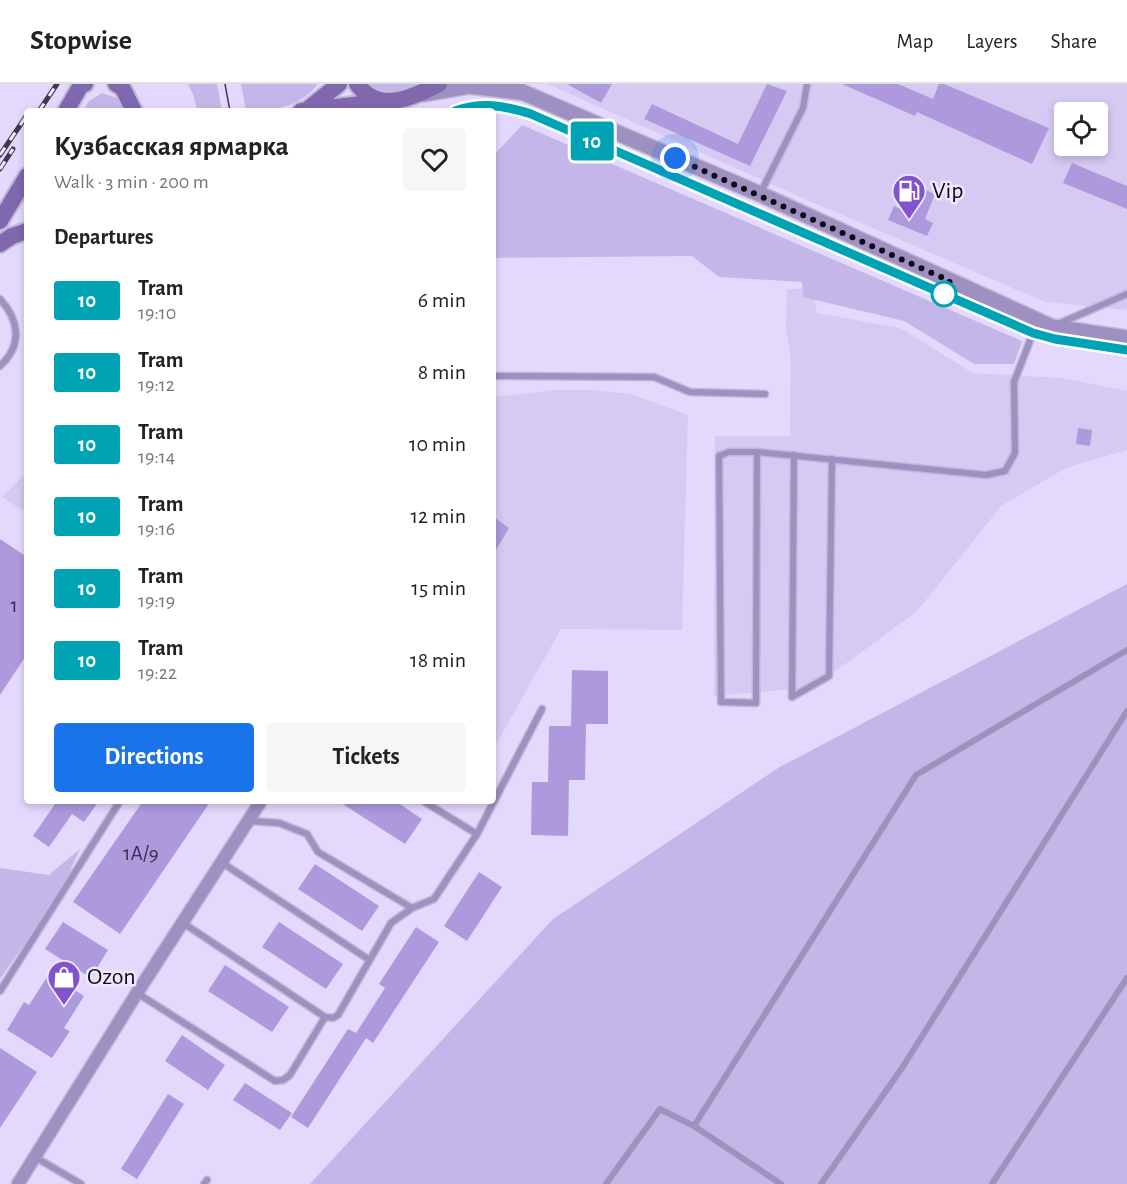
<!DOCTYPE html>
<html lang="en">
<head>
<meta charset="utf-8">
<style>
  :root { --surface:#fff; --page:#f6f6f6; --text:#222; --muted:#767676; --line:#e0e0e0; --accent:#1a73e8 }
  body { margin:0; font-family:"Alegreya Sans",sans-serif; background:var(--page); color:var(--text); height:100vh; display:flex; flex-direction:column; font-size:22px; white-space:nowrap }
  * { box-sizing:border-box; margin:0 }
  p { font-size:20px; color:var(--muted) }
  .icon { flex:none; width:33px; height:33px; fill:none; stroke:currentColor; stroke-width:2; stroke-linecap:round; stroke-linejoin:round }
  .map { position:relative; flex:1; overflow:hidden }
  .side { position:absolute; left:24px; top:24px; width:472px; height:696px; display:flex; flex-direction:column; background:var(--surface); border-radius:6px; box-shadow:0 3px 9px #0003 }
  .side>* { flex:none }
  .badge { padding:0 12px; border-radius:4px; font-size:21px; line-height:39px }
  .fabs { position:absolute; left:1054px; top:18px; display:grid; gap:12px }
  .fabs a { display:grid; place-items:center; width:54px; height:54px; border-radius:6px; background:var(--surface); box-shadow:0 3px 9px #0003; font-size:30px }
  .you { position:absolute; width:30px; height:30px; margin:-15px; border:4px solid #fff; border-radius:50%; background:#1a73e8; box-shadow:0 0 0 9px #1a73e833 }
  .map>.badge { position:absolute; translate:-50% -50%; box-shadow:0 0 0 3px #fff }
  h2 { padding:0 30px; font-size:22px; line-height:54px }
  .round { display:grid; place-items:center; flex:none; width:63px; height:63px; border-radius:6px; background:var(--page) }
  .summary { display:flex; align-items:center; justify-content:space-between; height:102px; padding:0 30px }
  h1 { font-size:28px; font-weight:700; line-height:45px }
  .action { display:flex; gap:12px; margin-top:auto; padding:12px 30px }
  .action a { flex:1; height:69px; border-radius:6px; background:var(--accent); color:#fff; font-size:24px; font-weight:700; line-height:69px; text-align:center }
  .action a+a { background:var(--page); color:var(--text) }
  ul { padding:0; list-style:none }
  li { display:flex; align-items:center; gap:18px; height:72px; padding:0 30px }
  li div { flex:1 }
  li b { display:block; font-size:22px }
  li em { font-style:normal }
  li .badge { min-width:66px; font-weight:700; text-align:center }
  header { display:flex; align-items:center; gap:36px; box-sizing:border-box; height:84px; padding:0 30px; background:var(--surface); border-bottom:2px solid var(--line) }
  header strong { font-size:28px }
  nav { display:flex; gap:33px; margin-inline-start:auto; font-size:21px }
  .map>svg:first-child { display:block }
</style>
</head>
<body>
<header>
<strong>Stopwise</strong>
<nav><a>Map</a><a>Layers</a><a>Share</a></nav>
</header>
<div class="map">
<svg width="1127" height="1100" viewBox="0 0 1127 1100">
  <rect width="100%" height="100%" fill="#e3d9fc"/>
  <path fill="#d5caf2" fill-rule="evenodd" d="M548 0H1127V226L1045 218 807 116ZM1065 28H1098V62H1065Z
    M787 205H813L817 229 900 244 973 289 1062 294 1127 307V366L1066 384 1001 422 917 527 814 603 714 612 715 352H790L791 274 786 245Z
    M555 306H592L631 310 688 331 682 546 561 545 494 664V313Z
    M27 388V429L2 413Z"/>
  <path fill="#c5b6e9" d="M188 0H217L222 27 197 26 193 10Z
    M241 0H318C301 23 273 27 246 27Z
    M369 0H423C409 9 383 11 369 0Z
    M102 9 117 14 127 27H83L89 17Z
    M522 41 1022 257 1014 280H974L904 237 803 213 802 198 719 193 692 172 494 174V71Z
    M1127 500V1100H310L553 835 778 684Z
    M80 765 59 811 48 822 42 841 28 855 0 895V784L49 791Z"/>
  <path fill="#ae99dd" d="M567 0H612L601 19Z
    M767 0 787 7 750 82 644 35 652 20 738 60Z
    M842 0H898L933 15 939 0H944L1049 44 1032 80 917 28 915 32Z
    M1072 79 1127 102V125L1063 99Z
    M913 101 935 110 925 135 933 139 927 152 888 136 894 122 903 126Z
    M1078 344 1092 346 1090 362 1076 360Z
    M494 433 509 444 494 469Z
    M0 455 27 473V570L0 611Z
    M572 586 608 587V640H586L585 696H569L568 752 531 751 532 698H548L549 642H571Z
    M57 717H99L84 738 72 730 49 763 33 752Z
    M143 717H202L208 721 120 850 73 818Z
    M338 717H395L422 735 405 760Z
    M315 780 379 822 362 847 298 805Z
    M479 788 502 803 467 857 444 842Z
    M63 838 108 866 91 894 45 865Z
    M279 838 343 880 326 905 262 863Z
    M416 843 439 858 373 959 366 954 308 1044 291 1033 348 945 356 949 385 904 379 900Z
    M225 881 289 923 272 948 208 907Z
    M49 890 84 912 64 944 70 947 52 974 7 946 24 918 29 921Z
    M182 951 225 981 208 1006 165 977Z
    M0 964 37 988 0 1044Z
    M245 999 292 1029 280 1046 233 1016Z
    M168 1010 184 1020 137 1095 121 1085Z"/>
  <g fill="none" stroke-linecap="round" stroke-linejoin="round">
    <defs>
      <path id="service" d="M760 110 803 24 807 0
        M0 215C19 236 23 261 0 282
        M1058 240 1127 210
        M494 292 654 293 690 308 765 310
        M757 368 756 619 721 618 719 372 729 368H757L986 391 1005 387 1015 369 1014 298 1033 249 1035 235
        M794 371 792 613 829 592 832 375
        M423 717 477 750 542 625
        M249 737 279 739 307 750 318 768 412 824
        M221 778 368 875
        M183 839 325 933
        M0 907 120 717
        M137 909 275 997 283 996 290 991 325 933 333 934 338 931 391 839 412 824 434 815 477 750
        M694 1042 916 691 1127 566
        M35 1073 81 1100
        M204 1100 207 1096
        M606 1100 660 1025 694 1042 781 1100
        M821 1100 902 984 1127 627
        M992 1100 1127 894"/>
      <path id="minor" d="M18 1100 137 909 261 717"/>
      <path id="tertiary" d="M510 0 522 8 760 110 1052 243 1127 254
        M424 10 469 2 519 8"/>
      <path id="secondary" d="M116 0 122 3 134 27
        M357 0C379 30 411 14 439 0
        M308 25 339 0
        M66 27 81 1 85 0
        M301 27 379 18
        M0 137 27 92
        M0 160 12 152 27 147"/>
    </defs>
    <use href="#service" stroke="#c1b8d7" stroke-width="9"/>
    <use href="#minor" stroke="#c1b8d7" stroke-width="15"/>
    <use href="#tertiary" stroke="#c1b8d7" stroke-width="18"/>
    <use href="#secondary" stroke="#c1b8d7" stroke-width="20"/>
    <use href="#service" stroke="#9e90c0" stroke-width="6"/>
    <use href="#minor" stroke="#9e90c0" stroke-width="12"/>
    <use href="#tertiary" stroke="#9e90c0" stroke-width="15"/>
    <use href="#secondary" stroke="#7f68ae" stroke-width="16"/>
    <path stroke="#3f3a4b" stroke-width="1.5" d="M225 0 230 27
      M455 27C482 17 505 22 531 30L1033 249 1055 255 1127 267"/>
    <defs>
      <path id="rail" d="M39 27 57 0
        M0 71 27 31
        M0 85 13 65"/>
    </defs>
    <use href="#rail" stroke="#3f3a4b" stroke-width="5"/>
    <use href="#rail" stroke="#efe9fe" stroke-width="3" stroke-dasharray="9" stroke-linecap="butt"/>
  </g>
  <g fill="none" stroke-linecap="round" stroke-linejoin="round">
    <defs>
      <path id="line" d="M455 27C482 17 505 22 531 30L1033 249 1055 255 1127 266"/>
    </defs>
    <use href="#line" stroke="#fff" stroke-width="14"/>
    <use href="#line" stroke="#00a3b4" stroke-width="9"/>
    <path stroke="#0e0b16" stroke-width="6" stroke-dasharray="0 10.8" d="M675 74 950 197 944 210"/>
  </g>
  <defs>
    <symbol id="fuel-pin" viewBox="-11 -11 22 30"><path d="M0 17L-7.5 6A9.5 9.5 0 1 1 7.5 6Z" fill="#8153cc" stroke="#efe9fe"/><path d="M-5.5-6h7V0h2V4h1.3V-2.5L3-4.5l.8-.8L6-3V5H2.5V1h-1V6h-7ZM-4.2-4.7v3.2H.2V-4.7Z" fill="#fff"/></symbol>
    <symbol id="shop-pin" viewBox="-11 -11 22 30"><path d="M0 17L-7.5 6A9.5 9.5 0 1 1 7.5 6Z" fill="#8153cc" stroke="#efe9fe"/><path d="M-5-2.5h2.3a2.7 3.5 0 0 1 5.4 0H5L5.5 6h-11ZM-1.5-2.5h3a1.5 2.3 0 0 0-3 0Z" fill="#fff"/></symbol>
  </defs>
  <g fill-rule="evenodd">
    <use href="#fuel-pin" x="890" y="88" width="38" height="52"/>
    <use href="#shop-pin" x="45" y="874" width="38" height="52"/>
  </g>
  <circle fill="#fff" stroke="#00a3b4" stroke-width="3" cx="944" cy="210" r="12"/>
  <g text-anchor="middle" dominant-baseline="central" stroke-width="5" stroke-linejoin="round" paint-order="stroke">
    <g font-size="21" fill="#362e48">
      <text x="14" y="521">1</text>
      <text x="141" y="769">1А/9</text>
    </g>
    <g font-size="24" fill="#0e0b16" stroke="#efe9fe" text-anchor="start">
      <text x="932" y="107">Vip</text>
      <text x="87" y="893">Ozon</text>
    </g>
  </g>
</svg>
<div class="fabs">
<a><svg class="icon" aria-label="locate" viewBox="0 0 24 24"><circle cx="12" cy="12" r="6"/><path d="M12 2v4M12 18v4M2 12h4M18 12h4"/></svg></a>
</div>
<div class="you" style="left:675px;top:74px"></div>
<b class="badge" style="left:592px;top:57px;background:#00a3b4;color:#fff">10</b>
<section class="side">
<div class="summary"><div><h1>Кузбасская ярмарка</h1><p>Walk · 3 min · 200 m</p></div><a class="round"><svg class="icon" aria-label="heart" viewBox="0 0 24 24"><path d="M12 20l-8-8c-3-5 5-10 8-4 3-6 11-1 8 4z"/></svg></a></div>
<h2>Departures</h2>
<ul>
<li><span class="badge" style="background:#00a3b4;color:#fff">10</span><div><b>Tram</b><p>19:10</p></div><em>6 min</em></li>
<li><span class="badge" style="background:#00a3b4;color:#fff">10</span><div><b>Tram</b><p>19:12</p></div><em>8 min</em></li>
<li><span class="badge" style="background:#00a3b4;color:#fff">10</span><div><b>Tram</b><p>19:14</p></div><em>10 min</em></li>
<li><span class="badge" style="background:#00a3b4;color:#fff">10</span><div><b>Tram</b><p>19:16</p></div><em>12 min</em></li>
<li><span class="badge" style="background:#00a3b4;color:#fff">10</span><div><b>Tram</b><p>19:19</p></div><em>15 min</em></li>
<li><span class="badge" style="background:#00a3b4;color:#fff">10</span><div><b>Tram</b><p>19:22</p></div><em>18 min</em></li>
</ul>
<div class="action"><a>Directions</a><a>Tickets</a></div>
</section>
</div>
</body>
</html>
